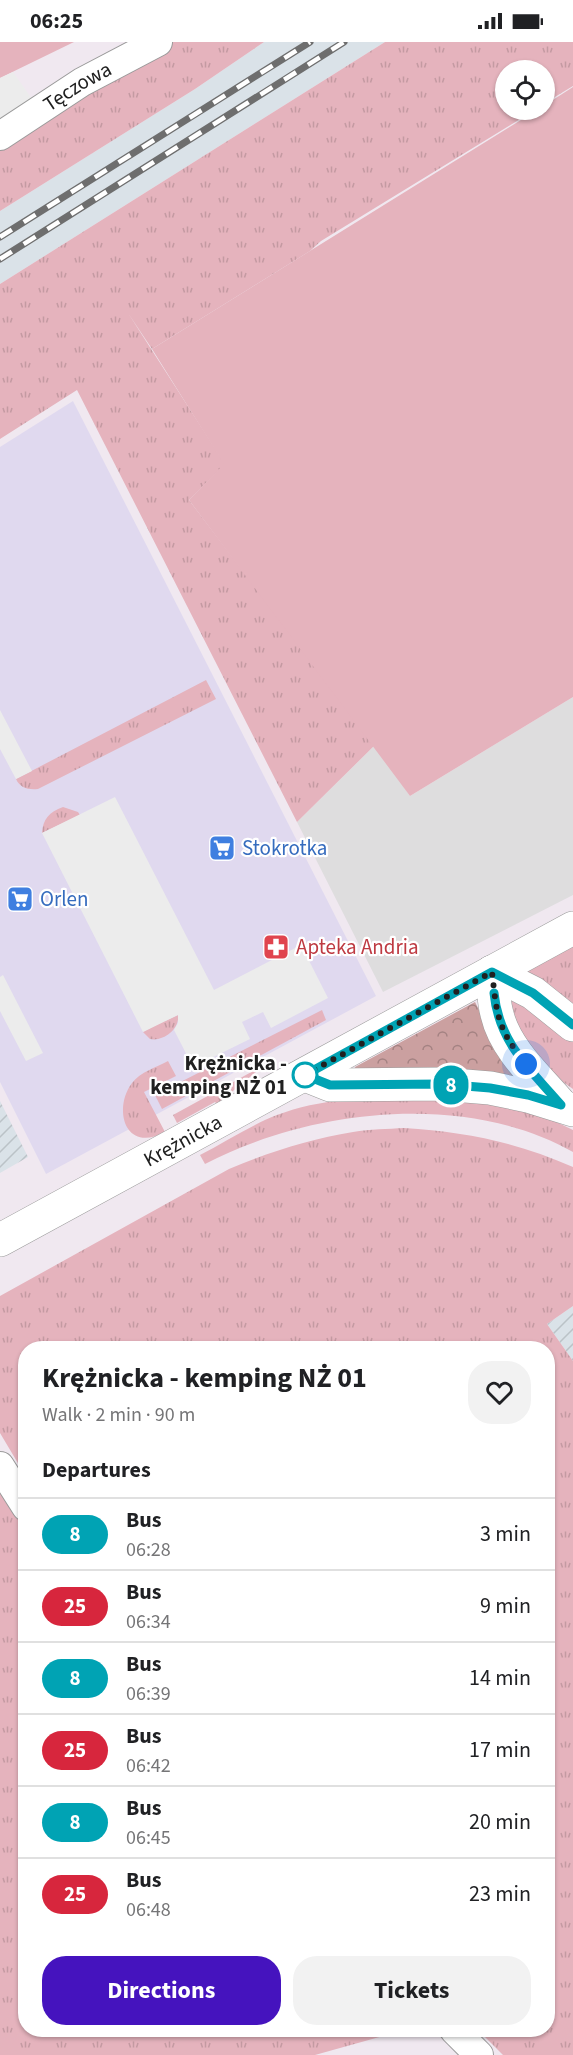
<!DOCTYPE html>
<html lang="en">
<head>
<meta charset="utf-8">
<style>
  :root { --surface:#fff; --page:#f2f2f2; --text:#202124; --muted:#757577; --line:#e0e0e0; --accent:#4513be }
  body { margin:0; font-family:"Source Sans 3",sans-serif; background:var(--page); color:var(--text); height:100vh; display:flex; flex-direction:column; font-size:22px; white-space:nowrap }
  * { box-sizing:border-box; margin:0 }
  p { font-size:20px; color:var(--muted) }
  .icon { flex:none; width:33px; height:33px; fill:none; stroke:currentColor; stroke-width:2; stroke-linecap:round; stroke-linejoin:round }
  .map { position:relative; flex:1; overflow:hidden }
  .drawer { position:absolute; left:18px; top:1299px; width:537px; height:696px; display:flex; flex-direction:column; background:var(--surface); border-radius:24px; box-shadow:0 2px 4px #0004 }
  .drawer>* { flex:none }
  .badge { padding:0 12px; border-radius:20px; font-size:21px; line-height:39px }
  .fabs { position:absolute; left:495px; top:18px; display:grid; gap:12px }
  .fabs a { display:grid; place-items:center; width:60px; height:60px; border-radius:50%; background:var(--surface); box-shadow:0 2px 4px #0004; font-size:30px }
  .you { position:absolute; width:30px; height:30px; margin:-15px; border:4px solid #fff; border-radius:50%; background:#1a73e8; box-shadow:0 0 0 9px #1a73e833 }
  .map>.badge { position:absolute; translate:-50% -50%; box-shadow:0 0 0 3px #fff }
  h2 { padding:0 24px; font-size:22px; line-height:54px }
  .round { display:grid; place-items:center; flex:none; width:63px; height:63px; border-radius:24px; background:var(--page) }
  .headline { display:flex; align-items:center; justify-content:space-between; height:102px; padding:0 24px }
  h1 { font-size:28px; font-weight:700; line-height:45px }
  .cta { display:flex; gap:12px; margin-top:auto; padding:12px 24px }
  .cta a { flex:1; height:69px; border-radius:24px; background:var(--accent); color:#fff; font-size:24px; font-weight:700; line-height:69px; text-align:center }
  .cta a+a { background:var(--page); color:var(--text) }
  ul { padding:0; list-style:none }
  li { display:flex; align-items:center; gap:18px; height:72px; padding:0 24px; border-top:2px solid var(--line) }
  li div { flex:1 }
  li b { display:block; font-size:22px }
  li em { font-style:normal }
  li .badge { min-width:66px; font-weight:700; text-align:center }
  .status { display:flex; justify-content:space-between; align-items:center; height:42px; padding:0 30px; background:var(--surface); direction:ltr }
  .status svg { height:16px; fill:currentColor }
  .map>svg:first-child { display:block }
</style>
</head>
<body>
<div class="status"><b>06:25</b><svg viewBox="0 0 49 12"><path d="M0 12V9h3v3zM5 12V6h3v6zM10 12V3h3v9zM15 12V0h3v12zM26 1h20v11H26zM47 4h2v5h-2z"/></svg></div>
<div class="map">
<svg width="573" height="2013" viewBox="0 0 573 2013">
  <defs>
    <pattern id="industrial-furrows" width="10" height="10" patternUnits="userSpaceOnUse" patternTransform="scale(1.5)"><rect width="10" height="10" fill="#dae2e8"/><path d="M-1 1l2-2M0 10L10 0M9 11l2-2" fill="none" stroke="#bbc2c7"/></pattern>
    <pattern id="grass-tufts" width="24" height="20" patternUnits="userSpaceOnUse" patternTransform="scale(1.5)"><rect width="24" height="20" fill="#e5b3bd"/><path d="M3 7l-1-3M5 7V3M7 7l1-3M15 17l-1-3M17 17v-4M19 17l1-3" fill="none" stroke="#c49aa2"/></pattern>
    <pattern id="forest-crowns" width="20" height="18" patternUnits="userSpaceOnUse" patternTransform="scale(1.5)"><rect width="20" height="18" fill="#cba0a0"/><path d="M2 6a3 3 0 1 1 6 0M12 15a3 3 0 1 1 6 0" fill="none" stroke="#a48282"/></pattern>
  </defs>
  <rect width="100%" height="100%" fill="#f0e8f0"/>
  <path fill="#deddde" d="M573 655V853L383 950 297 780 375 703 410 754Z"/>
  <path fill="#e0d9ef" d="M73 359 376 954 46 1132 0 1040V405Z"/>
  <path fill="url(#industrial-furrows)" d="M0 1059 28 1115 0 1131Z
    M573 1264V1319L547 1282Z"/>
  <path fill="#dae2e8" d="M264 0H385L0 242V169L195 47Z"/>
  <path fill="url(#grass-tufts)" d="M157 0H264L195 47 0 169V104Z
    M385 0H573V44L545 61 544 28H506V68H535L321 199 310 209 152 307 128 271 225 422 189 458 375 703 297 780 77 348 0 397V242Z
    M206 638 216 657 38 747C28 748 20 746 16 737Z
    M63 765 78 770 80 773 42 791C43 777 49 770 63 765Z
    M115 882 165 979 178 973C180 987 163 1000 150 997L143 990 158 982Z
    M573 900V970L523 931Z
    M517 954 573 998V1047C543 1027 517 997 509 961Z
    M322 968 326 978 162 1067 155 1053Z
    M168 1019 176 1034 144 1050 165 1090C124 1112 113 1066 132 1041 140 1030 157 1025 168 1019Z
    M255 1028 256 1030 217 1062 215 1060 177 1081 173 1073Z
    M468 1055 546 1075 573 1088V1110C466 1049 310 1067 205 1122L200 1113C225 1100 251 1083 277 1073 338 1050 405 1056 468 1055Z
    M404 1086C465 1090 517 1100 573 1125V1264L547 1282 573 1319V2013H503L478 1988H548V1306H26L25 1433 0 1391V1254L229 1127C269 1110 311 1097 353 1090 370 1087 388 1087 404 1086Z
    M0 1443 26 1483V1988H387L383 1994 315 2013H0Z"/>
  <path fill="url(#forest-crowns)" d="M475 960 487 984 538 1044 356 1029 355 1025Z"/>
  <path fill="#e5b3bd" d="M0 0H74L0 36Z
    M573 45V655L410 754 189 458 224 422 152 307 537 68H544L545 63Z"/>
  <path fill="#ececec" d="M13 30 37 64 0 88V36Z
    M0 668 32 729 16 737 0 707Z
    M115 755 214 948 301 903 328 956 271 986 263 970 242 980 250 997 193 1025 174 988 178 981V973L143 990 42 791Z
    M3 933 43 1011 26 1019 0 969V935Z"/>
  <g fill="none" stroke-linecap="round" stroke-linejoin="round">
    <defs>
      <g id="minor">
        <path id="s1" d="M0 94 82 40 158 0"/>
        <path d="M0 1424 26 1465"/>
        <path d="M454 1988 479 2013"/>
      </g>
      <g id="tertiary">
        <path d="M492 930C494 944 493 959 497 972 505 1007 538 1036 561 1063"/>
        <path d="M492 930 533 951 573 983"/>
        <path d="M305 1033 330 1043 441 1042 490 1046 528 1054 573 1068"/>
        <path id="s2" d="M0 1198 573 886"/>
      </g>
    </defs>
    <use href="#minor" stroke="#9a9a9a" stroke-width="30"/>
    <use href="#tertiary" stroke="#9a9a9a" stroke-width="34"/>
    <use href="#minor" stroke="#fff" stroke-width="28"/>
    <use href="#tertiary" stroke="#fff" stroke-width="33"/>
    <defs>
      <path id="rail" d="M0 195 310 0
        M0 217 344 0"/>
    </defs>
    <use href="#rail" stroke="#6e6e6e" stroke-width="7"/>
    <use href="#rail" stroke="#fff" stroke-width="4.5" stroke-dasharray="14" stroke-linecap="butt"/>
  </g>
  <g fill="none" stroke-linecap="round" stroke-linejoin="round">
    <defs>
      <path id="line" d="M494 951C499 1001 530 1027 561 1063L528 1053 490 1046 441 1042 330 1043 305 1033 492 930 533 951 573 983"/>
    </defs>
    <use href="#line" stroke="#fff" stroke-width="14"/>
    <use href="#line" stroke="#00a3b4" stroke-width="9"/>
    <path stroke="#202020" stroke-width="6" stroke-dasharray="0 10.8" d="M305 1033 492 930C497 974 497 986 526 1022"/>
  </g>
  <defs>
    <symbol id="supermarket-square" viewBox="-11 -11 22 22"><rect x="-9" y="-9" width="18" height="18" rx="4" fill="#3f7fe0" stroke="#fff"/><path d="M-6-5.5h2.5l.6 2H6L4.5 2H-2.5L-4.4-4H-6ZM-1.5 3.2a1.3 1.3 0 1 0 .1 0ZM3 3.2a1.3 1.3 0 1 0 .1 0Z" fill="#fff"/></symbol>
    <symbol id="pharmacy-square" viewBox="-11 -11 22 22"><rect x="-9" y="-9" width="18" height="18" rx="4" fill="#e0444e" stroke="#fff"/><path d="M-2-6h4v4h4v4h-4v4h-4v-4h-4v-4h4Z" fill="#fff"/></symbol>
  </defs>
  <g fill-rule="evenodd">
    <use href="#supermarket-square" x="207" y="791" width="30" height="30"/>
    <use href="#supermarket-square" x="5" y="842" width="30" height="30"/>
    <use href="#pharmacy-square" x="261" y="890" width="30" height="30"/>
  </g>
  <circle fill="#fff" stroke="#00a3b4" stroke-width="3" cx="305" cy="1033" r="12"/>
  <g text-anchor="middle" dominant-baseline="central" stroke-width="4.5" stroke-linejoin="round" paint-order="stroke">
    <g font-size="21" fill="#202020" stroke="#fff">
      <text stroke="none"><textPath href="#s1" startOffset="92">Tęczowa</textPath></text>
      <text stroke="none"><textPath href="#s2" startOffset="208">Krężnicka</textPath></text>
    </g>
    <g font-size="21" fill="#366cbe" stroke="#fff" text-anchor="start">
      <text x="242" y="806">Stokrotka</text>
      <text x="40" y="857">Orlen</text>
    </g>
    <g font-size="21" fill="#be3a42" stroke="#fff" text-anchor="start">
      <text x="296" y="905">Apteka Andria</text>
    </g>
    <g font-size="21" font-weight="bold" fill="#202020" stroke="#fff" text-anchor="end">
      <text x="287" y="1021">Krężnicka -<tspan x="287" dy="24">kemping NŻ 01</tspan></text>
    </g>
  </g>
</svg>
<div class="fabs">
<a><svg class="icon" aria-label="locate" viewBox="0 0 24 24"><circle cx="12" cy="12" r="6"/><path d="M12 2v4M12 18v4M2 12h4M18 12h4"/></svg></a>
</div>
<div class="you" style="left:526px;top:1022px"></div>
<b class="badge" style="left:451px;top:1043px;background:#00a3b4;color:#fff">8</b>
<section class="drawer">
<div class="headline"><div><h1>Krężnicka - kemping NŻ 01</h1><p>Walk · 2 min · 90 m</p></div><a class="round"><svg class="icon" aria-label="heart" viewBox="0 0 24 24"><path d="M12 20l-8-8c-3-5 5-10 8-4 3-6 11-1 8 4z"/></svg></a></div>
<h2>Departures</h2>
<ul>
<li><span class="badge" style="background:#00a3b4;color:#fff">8</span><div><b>Bus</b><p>06:28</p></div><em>3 min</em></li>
<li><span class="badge" style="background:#d7263d;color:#fff">25</span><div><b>Bus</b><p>06:34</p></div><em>9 min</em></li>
<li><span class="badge" style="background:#00a3b4;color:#fff">8</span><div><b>Bus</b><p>06:39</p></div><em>14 min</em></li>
<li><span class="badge" style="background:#d7263d;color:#fff">25</span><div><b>Bus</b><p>06:42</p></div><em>17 min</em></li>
<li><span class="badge" style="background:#00a3b4;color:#fff">8</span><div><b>Bus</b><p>06:45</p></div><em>20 min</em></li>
<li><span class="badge" style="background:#d7263d;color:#fff">25</span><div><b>Bus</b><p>06:48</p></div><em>23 min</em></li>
</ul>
<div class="cta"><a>Directions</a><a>Tickets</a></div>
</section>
</div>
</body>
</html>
